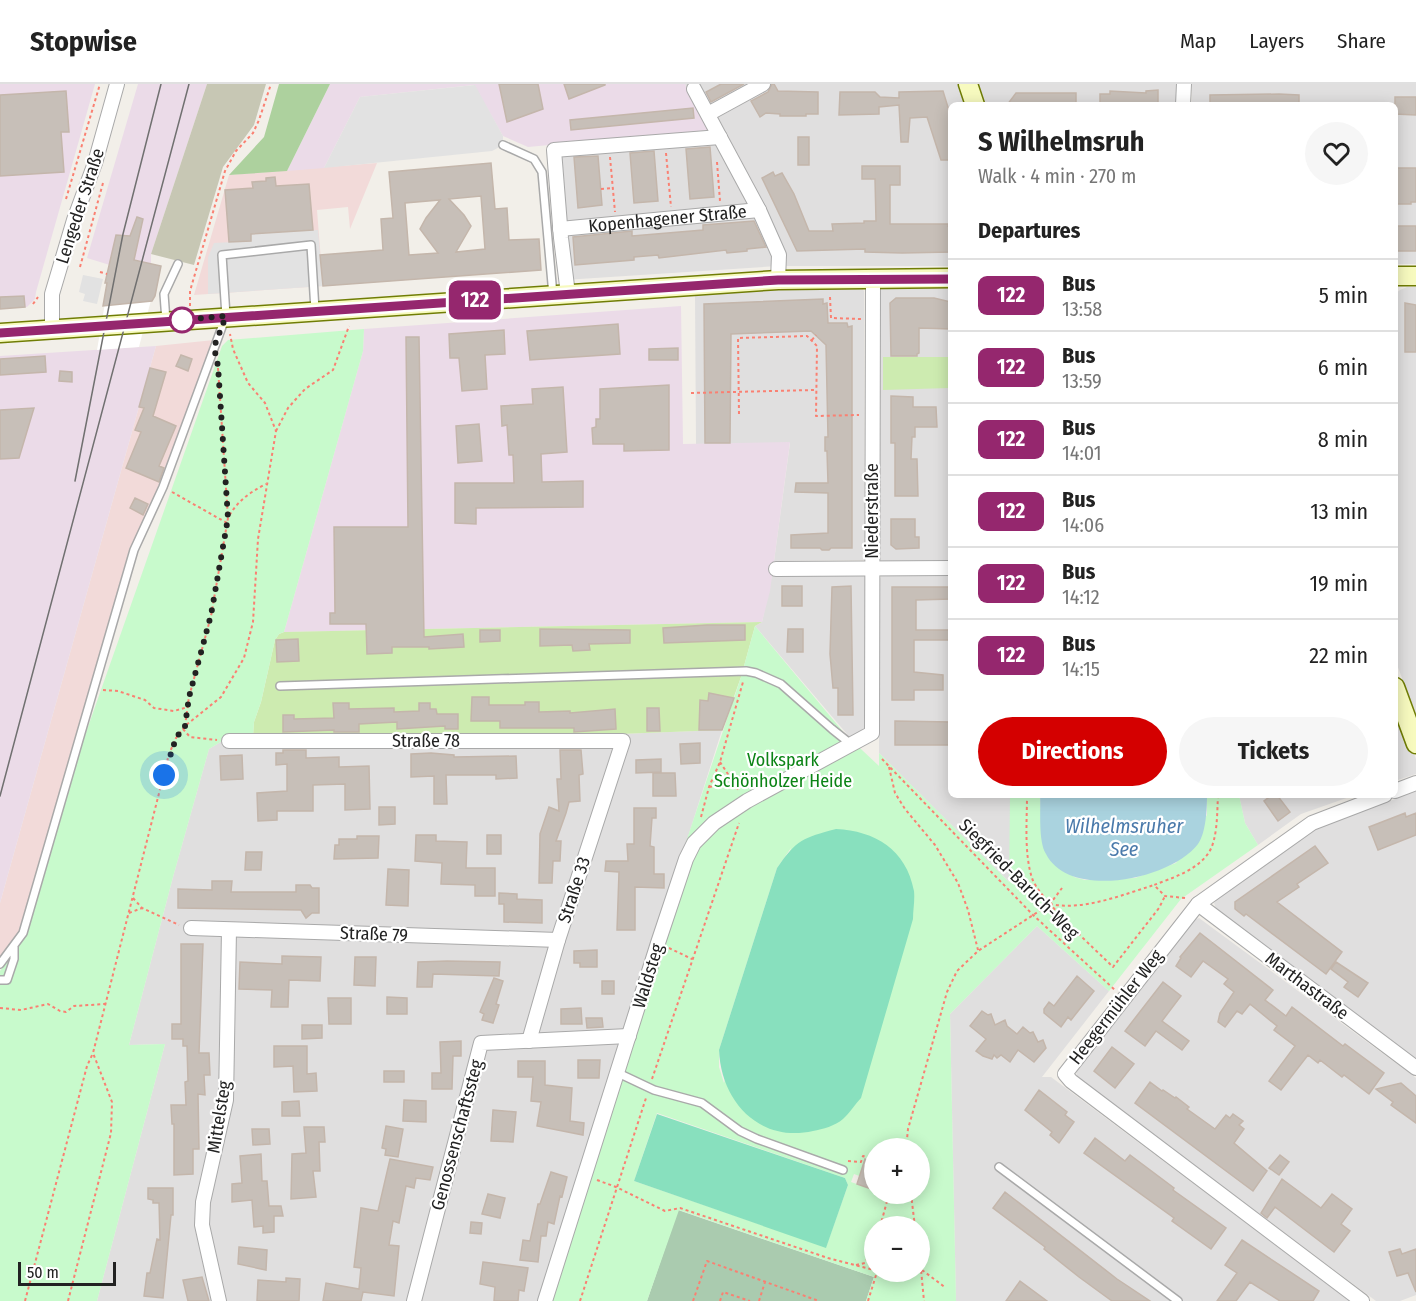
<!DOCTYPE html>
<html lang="en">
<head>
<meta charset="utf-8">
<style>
  :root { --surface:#fff; --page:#f6f6f6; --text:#222; --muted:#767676; --line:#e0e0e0; --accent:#d40000 }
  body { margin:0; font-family:"Fira Sans Condensed",sans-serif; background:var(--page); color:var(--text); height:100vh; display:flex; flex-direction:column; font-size:22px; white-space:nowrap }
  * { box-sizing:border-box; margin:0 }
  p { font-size:20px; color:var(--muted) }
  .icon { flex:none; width:33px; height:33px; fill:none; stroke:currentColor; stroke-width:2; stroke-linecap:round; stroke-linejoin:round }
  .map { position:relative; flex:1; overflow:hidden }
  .panel { position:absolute; left:948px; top:18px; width:450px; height:696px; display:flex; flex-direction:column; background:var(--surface); border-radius:9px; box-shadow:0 3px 15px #0003 }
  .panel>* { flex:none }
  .badge { padding:0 12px; border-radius:9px; font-size:21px; line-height:39px }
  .controls { position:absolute; left:864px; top:1054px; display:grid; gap:12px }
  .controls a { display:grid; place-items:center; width:66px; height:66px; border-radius:50%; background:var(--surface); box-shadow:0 3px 15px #0003; font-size:30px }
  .scale { position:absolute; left:18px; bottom:15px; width:98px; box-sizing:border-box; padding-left:6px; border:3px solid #222; border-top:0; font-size:16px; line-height:21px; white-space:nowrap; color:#222; -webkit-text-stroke:4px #fff; paint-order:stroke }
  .you { position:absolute; width:30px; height:30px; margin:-15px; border:4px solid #fff; border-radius:50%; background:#1a73e8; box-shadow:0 0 0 9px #1a73e833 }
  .map>.badge { position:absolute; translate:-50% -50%; box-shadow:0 0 0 3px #fff }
  h2 { padding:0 30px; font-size:22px; line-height:54px }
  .round { display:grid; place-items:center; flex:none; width:63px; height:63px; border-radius:32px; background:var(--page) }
  .summary { display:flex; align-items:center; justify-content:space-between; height:102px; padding:0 30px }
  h1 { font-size:28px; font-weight:700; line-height:45px }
  .action { display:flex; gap:12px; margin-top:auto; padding:12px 30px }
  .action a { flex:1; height:69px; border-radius:36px; background:var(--accent); color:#fff; font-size:24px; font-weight:700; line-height:69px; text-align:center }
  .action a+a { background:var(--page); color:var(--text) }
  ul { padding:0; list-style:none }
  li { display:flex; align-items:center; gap:18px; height:72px; padding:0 30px; border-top:2px solid var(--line) }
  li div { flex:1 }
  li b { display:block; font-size:22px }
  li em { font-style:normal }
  li .badge { min-width:66px; font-weight:700; text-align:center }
  header { display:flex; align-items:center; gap:36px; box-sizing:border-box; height:84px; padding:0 30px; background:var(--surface); border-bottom:2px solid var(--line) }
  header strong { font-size:28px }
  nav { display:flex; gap:33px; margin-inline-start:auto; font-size:21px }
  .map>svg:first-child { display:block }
</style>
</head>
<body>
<header>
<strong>Stopwise</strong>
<nav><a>Map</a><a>Layers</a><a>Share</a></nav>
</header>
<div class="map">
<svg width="1416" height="1217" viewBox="0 0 1416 1217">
  <rect width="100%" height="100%" fill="#f2efe9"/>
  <path fill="#e0dfdf" d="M685 0H960L967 21H951V182H778L564 196 560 194 557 187 548 62 709 46 688 9Z
    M976 0H1176V21H983Z
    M1192 0H1416V180H1395V21H1192Z
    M1407 203H1416V631L1396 578 1395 210 1400 206Z
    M862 204 864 207 865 476 774 477 790 359 696 360 695 212 696 209 703 206Z
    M879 204H951V477L882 478 878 475Z
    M863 490 866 491V642L852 656 755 542 762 538 772 491Z
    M951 490V711H1010V799L879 669V496L882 491Z
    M1395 621 1416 675V690L1395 697Z
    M722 646 540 1217H97L165 960 129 961 173 793 209 665 232 651 568 652Z
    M1416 707V975L1216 825 1214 819 1218 814 1316 745Z
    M1239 711H1355L1301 730 1258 761 1245 739Z
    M1199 834 1416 994V1211L1400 1217H1376L1077 994 1076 986 1194 836Z
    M1037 842 1109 907 1042 993H1051L1350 1217H956L950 930Z"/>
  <path fill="#f2dad9" d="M377 79 350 145 348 123 317 126 323 202 194 211 229 91Z
    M214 256 158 411 130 463 21 848 0 876V819L156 262Z"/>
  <path fill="#ebdbe8" d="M0 0H95L36 208 35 215 27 223 0 225Z
    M138 0H207L151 170V216L113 182 87 174Z
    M330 0H685L688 9 709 46 528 63 503 52 474 1 360 13 324 84 287 87Z
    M681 222 683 360 790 358 770 507 762 538 284 548 363 267 364 245Z
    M156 262 0 819V272Z"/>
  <path fill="#c7c7b4" d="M207 0H266L254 41 223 83 194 181 151 170Z"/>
  <path fill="#cdebb0" d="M883 273H950V304L883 306Z
    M762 538 755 542 741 593 722 646 568 652 466 650 253 652 254 638 261 618 275 556 279 550 284 548Z"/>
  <path fill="#add19e" d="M279 0H330L287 87 229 91 264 53Z"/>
  <path fill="#aacbaf" d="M678 1126 874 1193 866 1217H647Z"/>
  <path fill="#c8facc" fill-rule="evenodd" d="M364 245 363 267 284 548 279 550 275 556 261 618 254 638 253 652 232 651 209 665 173 793 129 961 165 960 97 1217H0V887L26 851 76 677 222 262 228 256Z
    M755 542 845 650 879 682V669L1009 798 1010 711H1040L1043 761 1074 793 1085 796 1135 794 1176 779 1207 731V711H1239L1245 739 1258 761 1181 815 1109 907 1037 842 950 930 956 1217H866L874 1193 679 1126 647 1217H551L677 785 741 593ZM791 764 724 999 719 983V966L777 784ZM657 1029 845 1094 848 1101 826 1163 634 1097ZM874 1065H920V1110H874V1106L851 1098 854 1090 862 1093 865 1075 874 1078ZM874 1143H920V1188H874Z"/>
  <path fill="#88e0be" d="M836 745C875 747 906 765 914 807 915 816 913 826 913 835L861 1014C855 1020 850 1029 843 1035 835 1042 823 1045 813 1047 760 1059 721 1018 719 966L777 784C797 755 803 754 836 745Z
    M657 1030 845 1094 848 1101 826 1164 634 1097Z"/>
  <path fill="#e2e2e2" d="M475 1 503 52V61L492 67 324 84 360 13Z
    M318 146 323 202 208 210V173L214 159 251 157V150Z
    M83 191 103 195 97 220 83 217 85 210 79 208Z"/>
  <path fill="#aad3df" d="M1040 711H1207C1207 725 1206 749 1198 760 1172 795 1070 817 1046 770 1038 757 1041 727 1040 711Z"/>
  <path fill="#fff" d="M151 216 139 263 97 266 105 219Z"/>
  <path fill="#c7bfb8" stroke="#c4b6ab" stroke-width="1.5" fill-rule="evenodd" d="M499 0H538L543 25 507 38Z
    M564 0H605V1L569 15Z
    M721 0H744L711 18 706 8Z
    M772 0H774L778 7 818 8V30H806V32H780V30L766 29 760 33 751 17 768 8Z
    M1158 6V21H1100V10H1110V7L1146 9V7Z
    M66 7 69 48H61L64 88 0 92V11Z
    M943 7 951 33V76H941L927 33 910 34 908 58H901L899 21 879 23V30L839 31 840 8H875L880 13 899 14V8Z
    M1016 9H1076V21H1007Z
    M1279 10 1299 11V21H1210V11Z
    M1395 13H1416V31L1395 30Z
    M693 24 694 34 571 46 570 36Z
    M798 53H809V81H798Z
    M710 63 714 113 690 115 686 65Z
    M654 67 658 117 634 119 630 69Z
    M598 72 602 121 578 124 574 73Z
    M491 79 495 125 507 124 509 156 539 155 541 186 323 202 320 171 383 166 381 135 393 134 389 88ZM481 112 485 165 456 168 471 142 464 131 449 115ZM440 116 426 134 420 145 438 169 409 171 405 119Z
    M862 82H900V101H890V140H949L948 142H951V168L902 169 865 168V165L797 167 762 94 773 88 775 92 782 89 794 110 809 147H833L832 140 864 139V137H876L875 95H862Z
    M1395 84H1416V118H1411V120H1395Z
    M275 93 276 102 309 100 313 146 251 150V157L229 158 225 106 253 104 252 98 266 97V94Z
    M137 133 143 135 134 176 161 182 155 212 152 217 103 222 107 199H105L116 151 130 152Z
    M754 137 766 163 747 165V167L727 169 726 166 659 174 658 171 634 173V176L575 181 573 153 632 147V152L703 146V141Z
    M1395 142H1416V167H1395Z
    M24 212 25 223 0 225V213Z
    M896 214H934L951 218V245L919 244V269L917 270V272H891L890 219Z
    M823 215V220L827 219 828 239H847L848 243 852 242V464H831L829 466H822L820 464H791V451L828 449V409L795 408 796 399H828L827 367H825V353H828L826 261 811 247 731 250 730 359H705L704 220Z
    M1405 219 1416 221V268H1405Z
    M618 240 620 270 530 276 527 247Z
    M504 246 505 270 485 271 487 305 462 307 459 274H450L449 250Z
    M406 253H419L424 553 463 550 464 563 429 565V563H392V569L367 570 366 540H330V529H335L334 443H408Z
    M678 264V276H649V265Z
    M181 271 192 275 188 287 176 282Z
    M45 272 46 288 0 291V275Z
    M150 284 166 288 153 332 176 342 159 382 164 384 159 398 126 384 141 348 135 346 144 324 139 323Z
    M60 287 72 288V298L59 297Z
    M669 301V366L624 367V360H593L592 344 596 343V335H600V305Z
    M563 303 567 368 541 370 542 398 583 397V423L476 424V440L455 439V399H514L513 371H509L507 341 502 342 501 322 533 320 532 305Z
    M891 312 913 313V323H936L937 343H915V353H912L911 375H917L918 412H895V359H891Z
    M34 324 19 374 0 375V326Z
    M479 340 482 377 458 379 456 342Z
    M135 414 148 420 143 431 130 424Z
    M891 435H915V453H919V464L896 465 891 461Z
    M782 502H802V522H782Z
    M851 502 853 631H838V604H833L830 570 832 503Z
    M892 503H951V515L916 516V546H951V556H914V588L943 591V606H914V616H892Z
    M707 541H745V556L664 559 663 544Z
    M540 545 630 546V559L589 560 590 566 573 567 572 561 540 562Z
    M788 545H803V568H787Z
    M480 546H500V557L480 558Z
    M298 555 299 577 277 578 276 556Z
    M709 609 734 614 722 646H699L700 616 708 617Z
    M472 613H489V621H525V618H539V628L570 627V629L615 625 616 645 574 648V644H500V637H471Z
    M333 619H349V625L394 624V628L419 627V619H430V625H436L437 630H458V645H445V642L397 645V638L359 640V648H334V646L283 648V631H294V635L334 634Z
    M647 624H659L660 647H647Z
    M895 637 951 638V661H895Z
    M700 659V679L681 680 680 660Z
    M283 666H306V674L339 673V683L369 682 370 725 345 726V700L313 701V727H277V736L258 737 257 709 287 707V680L276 681V669H283Z
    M560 666H581L583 690 579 691 580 717 569 718 566 729 556 757H561L560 777H553L552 799H539L540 750 549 723 559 727 557 695H561Z
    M431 669 454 671V673L516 672 517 694 496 695V691H446L447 720H434V692L411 693V670Z
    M242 671 243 695 221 696 220 672Z
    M661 675V688L636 689V676Z
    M653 689H675L676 712H653Z
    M1272 711H1277L1290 728 1278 737 1264 717Z
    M379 723H395V740L379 741Z
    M634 724H656V734H652L650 762 654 763V790H664V804L635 803V846H617L619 788 605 787 606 777H628L627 760H634Z
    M1405 729 1406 733 1416 729V751L1378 766 1369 743Z
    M416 751H436V757L467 758 466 784H495V812H475V801L441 800 442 779 415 777Z
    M487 751H501V770H487Z
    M357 752H379L378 774 334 775 335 761H339V755H357Z
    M1315 762 1328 779 1297 800 1299 803 1277 818 1342 868 1326 890 1246 830 1244 832 1235 825V818Z
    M246 768H262L261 786H245Z
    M388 785 409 786 408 822 386 821Z
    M212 797H232L231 808H296V801H310L312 804H319V829H312L306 834 301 826 178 824V805L212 806Z
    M499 809 517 810V815L542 816V839L504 838V820H499Z
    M1200 849 1273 906 1265 916 1286 932 1292 923 1343 962 1345 960 1384 989 1369 1010 1344 991 1342 993 1320 976 1318 979 1308 971 1281 1006 1269 997 1295 962 1274 946 1277 942 1250 920 1242 930 1237 927 1225 943 1218 938 1220 929 1234 908 1224 900 1228 895 1203 877 1191 893 1176 882 1181 874 1180 873Z
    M181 860H203L199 969H209L210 991H204L205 1011 198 1010 199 1065H193V1090L174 1091V1040H172L171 1021H186L185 998 188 997 187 962H183V955H172V940H181Z
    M597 866V883H580V879H574V867Z
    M282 872 321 873 320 897 289 896 288 923H271L272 906 239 905 240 878 282 880Z
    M355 873H376L375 902 354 901Z
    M447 877 500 878 499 892 433 890 432 903H417L418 878Z
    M1336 878 1368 899 1358 913 1344 903 1348 898 1331 885Z
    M1077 892 1094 907 1071 936 1068 933 1061 943 1044 929V925L1049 918 1054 922Z
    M494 894 503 897 496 920 499 921 493 939 482 936 484 930 480 928Z
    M602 897H614V910H602Z
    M1163 898 1181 912 1162 937 1189 957 1182 966 1156 947 1145 962 1125 947Z
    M387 913 407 914V930H387Z
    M328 914H351V940H329Z
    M581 924 582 940H561V925Z
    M982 927 988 931 991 930 995 941 1005 936 1007 942 1017 950 1023 943 1030 949 1033 948 1038 958 1043 956 1046 964 1034 978 1018 966 1010 978 1001 971 997 974 994 971 992 975 983 972 976 967 986 955 970 942Z
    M586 934H602L603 943 587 944Z
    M302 941H322V954L302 955Z
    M461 957V972H453L452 1005H432V989H441L440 958Z
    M274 962H307V990L316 989 317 1007 294 1008 293 982 274 983Z
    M1112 963 1134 980 1115 1004 1094 987Z
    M578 976H600L599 994H578Z
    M518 977H545V1001L572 1004 570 1037 584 1039 583 1051 537 1042 541 1018 531 1017 533 993H518Z
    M384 987H404V998H384Z
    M1150 998 1162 1007 1163 1006 1175 1014 1176 1013 1189 1023 1187 1025 1215 1045 1226 1031 1230 1034 1233 1030 1243 1037 1239 1041 1244 1045 1234 1059 1267 1087 1253 1107 1135 1019Z
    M1401 999 1416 1012V1039L1391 1021 1393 1018 1376 1005Z
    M1039 1006 1067 1028 1065 1031 1074 1038 1059 1059 1050 1051 1052 1048 1025 1026Z
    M404 1016 426 1017V1038L403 1037Z
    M299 1017 300 1032H282V1018Z
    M493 1026 516 1028 513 1058 491 1057Z
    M386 1042 403 1045 398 1073 385 1071 386 1065 382 1064Z
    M304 1043H324L325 1058H319L320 1087H313L316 1113 291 1115 292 1070 306 1069Z
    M252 1045H269L270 1060 253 1061Z
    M1095 1054 1125 1077 1130 1071 1174 1104 1173 1106 1226 1144 1211 1165 1172 1137 1174 1134 1084 1069Z
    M261 1070 262 1097H267L269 1122H281L283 1132H274V1148L263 1149V1142L254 1143 252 1116 232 1118V1100L242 1099 240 1072Z
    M1280 1071 1289 1078 1279 1091 1269 1084Z
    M390 1075 433 1083 430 1096 416 1094 414 1104 406 1102 399 1139 393 1137 389 1161 399 1162 394 1212 363 1208 361 1217H323L326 1199 359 1205 361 1184 354 1183 361 1124 378 1127Z
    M865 1075 874 1078V1106L857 1100Z
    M551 1088 567 1093 562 1113 560 1112 554 1140 548 1138 546 1152H541L538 1178 520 1176 523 1156 530 1157 538 1120H540Z
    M1282 1095 1321 1124 1332 1110 1352 1125 1341 1140 1350 1147 1334 1168 1275 1123 1267 1134 1261 1129Z
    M148 1104H173V1131H171L163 1214 144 1212 147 1189H150L157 1155 160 1156 159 1119H153V1116L148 1115Z
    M1005 1108 1117 1195 1150 1217H1112L1079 1193 1044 1165 1045 1163 993 1124Z
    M488 1110 505 1114 500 1134 482 1130Z
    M471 1138 482 1139 481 1150 470 1149Z
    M1242 1156 1319 1207 1313 1217H1280L1250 1198 1236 1217H1217L1237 1189 1225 1181Z
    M239 1163 267 1166 266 1186 238 1180Z
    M1400 1165 1402 1170 1416 1165V1208L1408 1189 1397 1192 1389 1168Z
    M483 1178 528 1184 524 1207 519 1206 518 1217H494L495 1203 480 1200Z
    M202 1193 209 1217H188L183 1196Z
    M286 1194 300 1195 299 1217H257L258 1196 286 1198Z
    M1020 1197 1047 1217H1006Z"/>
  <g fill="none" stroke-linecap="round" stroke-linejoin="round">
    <defs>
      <path id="lane" d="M503 61 534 75 542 88 553 211
        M166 237 164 210 178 180
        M280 602 746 587 756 589 781 600 832 645 852 661
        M0 880 23 849 134 466 163 403 226 232 222 171 311 161 315 226
        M0 896H7L14 875V863
        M618 989 654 1006 702 1019 740 1047 757 1055 843 1086
        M999 1083 1178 1217"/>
      <g id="street">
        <path d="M694 5 759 126 779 171 778 196"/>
        <path d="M1183 21 1184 0"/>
        <path d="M708 30 763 0"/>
        <path id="s1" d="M560 145 759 126"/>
        <path d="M568 210 561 154 554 66 720 53"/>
        <path d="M52 245V210L74 136 95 79 117 0"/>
        <path d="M776 485 951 484"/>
        <path d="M229 657H623L558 856 529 957"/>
        <path d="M1395 707 1416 699"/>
        <path d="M1198 820 1416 984"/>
        <path d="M191 844 558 856"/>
        <path d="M219 1217 202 1141 203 1118 226 1016 229 846"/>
        <path d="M414 1217 481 959 629 952"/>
        <path d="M545 1217 658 859 686 775 694 759 714 739 747 717 872 649 873 195"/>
        <path d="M1362 1217 1071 997 1065 990 1198 820 1312 739 1385 711"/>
      </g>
      <path id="secondary" d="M968 0 975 21
        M1395 192H1416
        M0 249 778 196 951 194
        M1395 603 1416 660"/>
    </defs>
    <use href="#lane" stroke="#a9a9a9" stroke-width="10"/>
    <use href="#street" stroke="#a9a9a9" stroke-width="16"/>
    <use href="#secondary" stroke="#707d05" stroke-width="21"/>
    <path stroke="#fa8072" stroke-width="2" stroke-dasharray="3 3" stroke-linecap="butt" d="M666 69 671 123
      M610 73 615 128
      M717 78 720 117
      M601 105 613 104
      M66 115 100 0
      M80 183 103 99
      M100 188 107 190
      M830 213 831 234 861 235
      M33 220 38 213
      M190 222V207L225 87 236 67 253 49 259 36 271 0
      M812 256 816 251
      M218 284 228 434
      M691 309 814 306
      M739 330 738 254 807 252 817 262 816 332 859 331
      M276 347 288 324 305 305 333 286 349 242
      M172 408 227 439
      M103 606 118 607 145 616 154 624 174 627 188 623
      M185 642 189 613 211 532 228 434C237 417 249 409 266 400
      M183 645 190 653 217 656
      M882 675 1033 831 1115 906
      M720 678 739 707
      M889 683 895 709 905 725 935 761 958 799 968 826 978 866
      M709 703 733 700
      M1027 711C1027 738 1024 769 1032 794 1038 814 1096 866 1113 883L1159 824 1165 812
      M701 733 709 703 720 678 743 598
      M133 814 142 824 179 841
      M1185 814 1165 812 1154 801C1172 794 1195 787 1207 771 1218 758 1217 728 1218 711
      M1050 820C1083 827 1122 811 1154 801
      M129 829 142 824
      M669 864 692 875
      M0 924 21 926 48 920 60 927 66 928 74 922 105 920
      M652 995 739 739
      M906 1065 908 1045 947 908 957 887 978 867 1050 820 1062 804
      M848 1077 861 1078 863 1072 874 1076
      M597 1096 616 1103 665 1127 680 1124 828 1174 874 1186
      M911 1110 915 1143
      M880 1143 889 1110
      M920 1175 924 1217
      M856 1181 865 1179 874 1162
      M922 1186 946 1204
      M25 1217 87 982 93 969
      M68 1217 111 1049 112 1018 93 969 169 670 176 654 185 642 221 613 244 574 253 538 258 455 276 347 265 319 248 299 233 265 230 250
      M580 1217 646 1014
      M693 1217 707 1177 819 1217
      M720 1217 723 1208 750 1217
      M759 1217 765 1198
      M868 1217 877 1188"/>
    <use href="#lane" stroke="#fff" stroke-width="7"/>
    <use href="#street" stroke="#fff" stroke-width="14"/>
    <use href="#secondary" stroke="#f7fabf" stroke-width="18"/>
    <path stroke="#707070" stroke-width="1.5" d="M75 397 123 150 161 0
      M0 712 189 0"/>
  </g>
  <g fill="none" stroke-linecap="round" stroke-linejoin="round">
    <defs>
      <path id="line" d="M0 249 778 196 951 195"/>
    </defs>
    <use href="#line" stroke="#fff" stroke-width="14"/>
    <use href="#line" stroke="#95276e" stroke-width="9"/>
    <path stroke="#222" stroke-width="6" stroke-dasharray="0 10.8" d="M164 691 176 654 185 642 189 613 211 531 228 434 218 282 214 263 226 232 182 236"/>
  </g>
  <circle fill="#fff" stroke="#95276e" stroke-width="3" cx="182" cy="236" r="12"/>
  <g text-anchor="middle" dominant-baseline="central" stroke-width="4.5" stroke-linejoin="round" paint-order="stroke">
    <g font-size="18" fill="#222" stroke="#fff">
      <text transform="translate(80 122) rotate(-72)">Lengeder Straße</text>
      <text stroke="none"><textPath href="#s1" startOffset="108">Kopenhagener Straße</textPath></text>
      <text transform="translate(872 427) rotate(-90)">Niederstraße</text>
      <text x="426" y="657">Straße 78</text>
      <text transform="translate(1019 795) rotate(45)">Siegfried-Baruch-Weg</text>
      <text transform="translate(574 806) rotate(-72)">Straße 33</text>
      <text transform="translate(374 850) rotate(2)">Straße 79</text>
      <text transform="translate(648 892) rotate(-73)">Waldsteg</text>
      <text transform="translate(1307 902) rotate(37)">Marthastraße</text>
      <text transform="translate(1116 923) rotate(-52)">Heegermühler Weg</text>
      <text transform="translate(219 1033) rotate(-81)">Mittelsteg</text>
      <text transform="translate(457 1051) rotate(-75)">Genossenschaftssteg</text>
    </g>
    <g font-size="18" fill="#0c8416" stroke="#fff">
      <text x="783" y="676">Volkspark<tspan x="783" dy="21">Schönholzer Heide</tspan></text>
    </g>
    <g font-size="20" font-style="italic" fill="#4a7aab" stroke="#fff">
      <text x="1124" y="742">Wilhelmsruher<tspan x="1124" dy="23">See</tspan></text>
    </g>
  </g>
</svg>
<div class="controls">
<a>+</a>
<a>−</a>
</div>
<div class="scale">50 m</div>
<div class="you" style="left:164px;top:691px"></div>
<b class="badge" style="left:475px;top:216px;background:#95276e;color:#fff">122</b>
<section class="panel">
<div class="summary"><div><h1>S Wilhelmsruh</h1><p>Walk · 4 min · 270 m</p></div><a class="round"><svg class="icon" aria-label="heart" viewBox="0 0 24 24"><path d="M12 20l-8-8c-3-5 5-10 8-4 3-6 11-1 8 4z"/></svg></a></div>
<h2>Departures</h2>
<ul>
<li><span class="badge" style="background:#95276e;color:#fff">122</span><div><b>Bus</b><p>13:58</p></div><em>5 min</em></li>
<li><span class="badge" style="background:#95276e;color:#fff">122</span><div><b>Bus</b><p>13:59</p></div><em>6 min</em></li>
<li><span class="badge" style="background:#95276e;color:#fff">122</span><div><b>Bus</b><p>14:01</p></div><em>8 min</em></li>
<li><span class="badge" style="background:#95276e;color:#fff">122</span><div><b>Bus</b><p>14:06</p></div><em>13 min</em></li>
<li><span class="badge" style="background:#95276e;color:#fff">122</span><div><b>Bus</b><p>14:12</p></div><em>19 min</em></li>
<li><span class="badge" style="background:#95276e;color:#fff">122</span><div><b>Bus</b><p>14:15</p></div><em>22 min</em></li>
</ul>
<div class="action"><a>Directions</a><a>Tickets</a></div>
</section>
</div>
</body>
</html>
